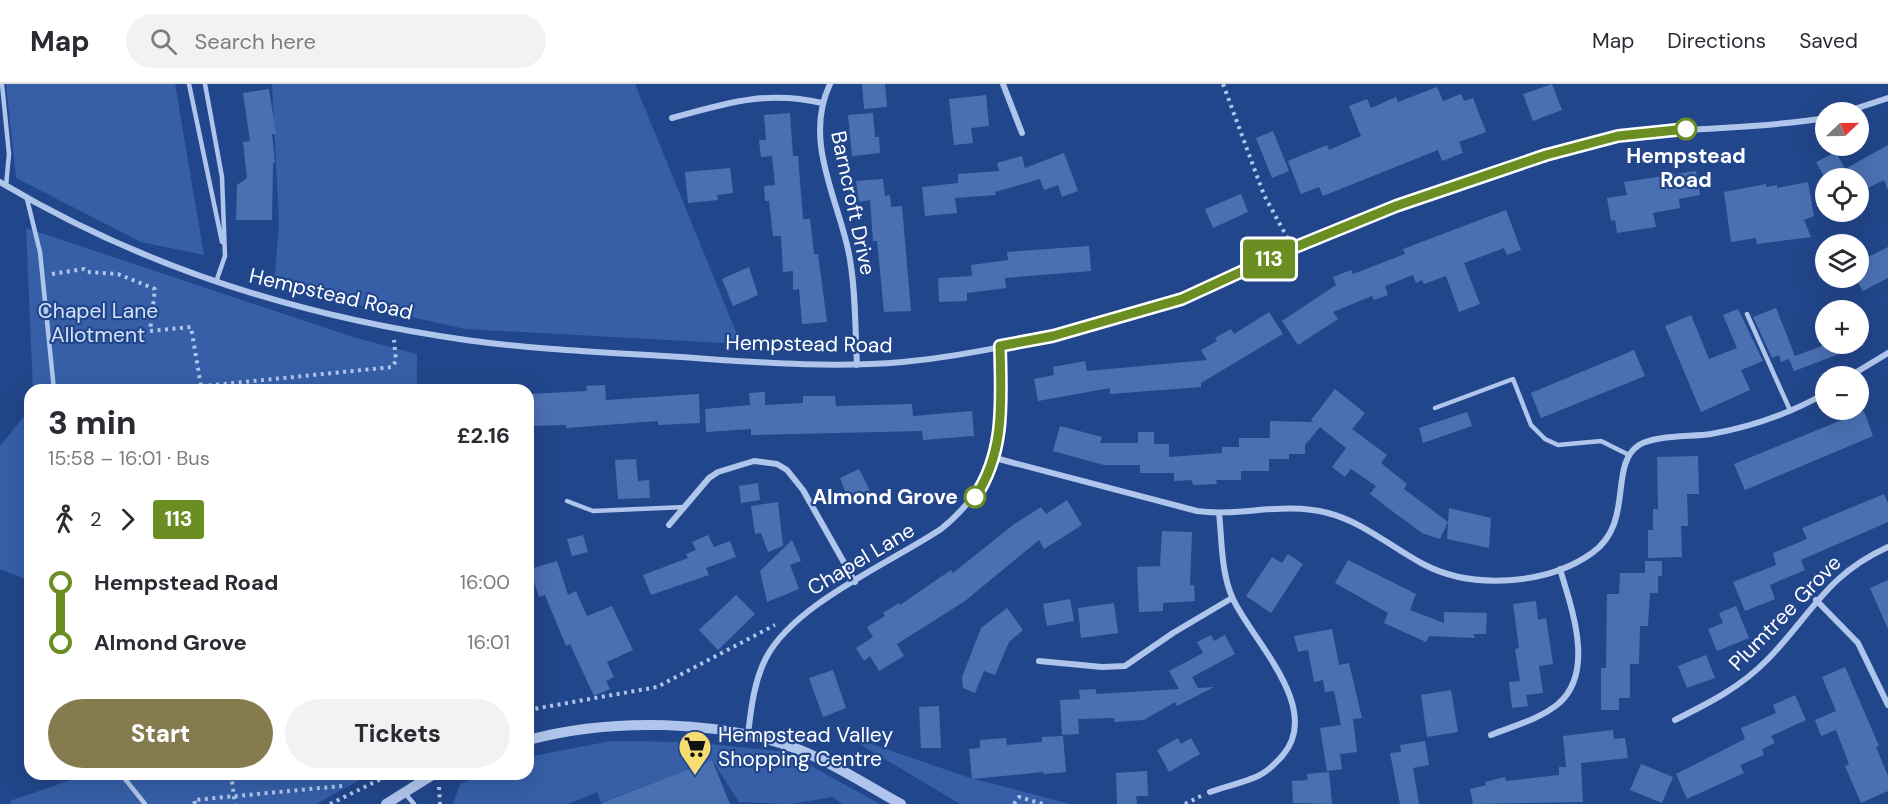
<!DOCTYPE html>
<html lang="en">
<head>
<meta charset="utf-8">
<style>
  :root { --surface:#fff; --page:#f2f2f3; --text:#2b2b33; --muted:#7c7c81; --line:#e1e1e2; --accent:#867b4f }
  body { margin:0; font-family:"DM Sans",sans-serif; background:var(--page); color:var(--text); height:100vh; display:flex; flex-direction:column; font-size:22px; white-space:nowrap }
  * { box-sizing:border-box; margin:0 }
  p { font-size:20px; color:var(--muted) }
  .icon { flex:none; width:33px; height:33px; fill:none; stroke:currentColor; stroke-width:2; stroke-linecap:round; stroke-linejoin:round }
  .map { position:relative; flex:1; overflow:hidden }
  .drawer { position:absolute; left:24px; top:300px; width:510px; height:396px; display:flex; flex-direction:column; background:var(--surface); border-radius:18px; box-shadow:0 6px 24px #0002 }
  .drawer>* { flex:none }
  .badge { padding:0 12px; border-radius:4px; font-size:21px; line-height:39px }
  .needle { width:39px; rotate:68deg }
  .fabs { position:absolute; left:1815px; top:18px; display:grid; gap:12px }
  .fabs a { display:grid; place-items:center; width:54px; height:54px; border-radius:50%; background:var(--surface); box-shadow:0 6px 24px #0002; font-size:30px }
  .map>.badge { position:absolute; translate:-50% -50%; box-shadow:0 0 0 3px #fff }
  .legs { display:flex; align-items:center; gap:9px; height:66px; padding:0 24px; font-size:20px }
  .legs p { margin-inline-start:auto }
  .overview { display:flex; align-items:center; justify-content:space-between; height:102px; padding:0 24px }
  h1 { font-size:33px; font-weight:800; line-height:45px }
  .cta { display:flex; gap:12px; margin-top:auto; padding:12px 24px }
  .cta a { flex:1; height:69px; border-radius:36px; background:var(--accent); color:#fff; font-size:24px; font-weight:800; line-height:69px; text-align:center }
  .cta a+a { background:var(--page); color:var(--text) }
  ul { padding:0 24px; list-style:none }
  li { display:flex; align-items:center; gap:21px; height:60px; font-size:22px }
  li i { display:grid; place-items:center; width:9px; height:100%; margin:0 8px; background:currentColor }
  li i::after { content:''; width:15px; height:15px; margin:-8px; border:4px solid; border-radius:50%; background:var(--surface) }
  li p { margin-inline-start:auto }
  li:first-child i { background:linear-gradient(#0000 50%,currentColor 0) }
  li:last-child i { background:linear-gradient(currentColor 50%,#0000 0) }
  header { display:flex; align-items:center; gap:36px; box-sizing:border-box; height:84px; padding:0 30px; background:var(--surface); border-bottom:2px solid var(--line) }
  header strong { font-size:28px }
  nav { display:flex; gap:33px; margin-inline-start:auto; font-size:21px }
  .search { width:420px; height:54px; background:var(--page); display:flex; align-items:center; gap:15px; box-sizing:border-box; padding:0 21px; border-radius:33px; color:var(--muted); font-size:22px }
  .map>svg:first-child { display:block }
</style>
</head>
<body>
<header>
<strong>Map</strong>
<div class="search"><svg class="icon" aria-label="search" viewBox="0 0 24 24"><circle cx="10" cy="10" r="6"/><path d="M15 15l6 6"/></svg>Search here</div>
<nav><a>Map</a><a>Directions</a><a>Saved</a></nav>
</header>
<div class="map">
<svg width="1888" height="720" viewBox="0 0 1888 720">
  <rect width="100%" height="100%" fill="#22468b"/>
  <path fill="#365fa8" d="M6 0H175L204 171 141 158 16 94Z
    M272 0H635L741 260 465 245 274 202 279 139Z
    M26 144 353 253 417 270V306H33Z
    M30 325V497L0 485V362Z
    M843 650 967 693 1070 720H960Z
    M611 657 692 658 786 668 880 720H843L832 713 791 720 739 718 712 676 601 719 597 708 568 720H453L460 700 484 690H528V673Z
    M88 690H371L316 720H11L10 717Z"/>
  <path fill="#4b70b2" d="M862 0H885L887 23 864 25Z
    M1552 0 1562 26 1533 37 1523 10Z
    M1437 3 1443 17 1461 10 1464 17 1473 14 1486 48 1459 58 1463 69 1442 77 1438 66 1323 112 1319 103 1301 110 1288 77 1327 61 1329 66 1361 52 1349 22 1367 15 1371 24 1396 13 1398 18Z
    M269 5 276 50H272L275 79H273L272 136H236L237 101 247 94 243 58 250 57 243 9Z
    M986 11 989 42 971 44 973 59 954 61 949 15Z
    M790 29 793 72H798L803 135H810L814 170H818L827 238 802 240 799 205 793 206V187L783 188 781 152H773L769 117H765L764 102 775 101 772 72 761 73 759 56H766L764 31Z
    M873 29 875 53H879L880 69 852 72 848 31Z
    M1273 47 1289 87 1272 94 1256 54Z
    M1888 61V106L1884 96 1858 109V94H1825L1816 78 1836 68 1845 85Z
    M1064 69 1078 107 1062 113 1058 101 1044 106 1040 95 995 108 996 111 955 114 957 129 925 132 922 103 958 99V90L999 87 997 79 1022 72 1025 84Z
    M730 84 733 109 717 111 718 116 688 119 685 88Z
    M1696 87 1700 111 1679 115 1680 124 1653 129 1656 143 1617 149 1615 136 1611 137 1607 114 1627 111 1624 98Z
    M883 95 885 112 890 111 891 123 902 122 911 227 884 228 877 157H873L870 116 859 118 856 97Z
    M1808 98 1814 132 1804 136 1811 153 1757 160 1756 154 1731 158 1724 108 1766 100V103L1777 101V104Z
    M1241 110 1248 128 1213 144 1205 125Z
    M1506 126 1521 166 1507 171 1504 164 1464 179 1480 220 1459 228 1446 192 1424 200 1422 196 1416 199 1413 191 1385 202 1388 211 1374 216 1372 212 1333 228 1338 235 1298 261 1282 237 1336 201 1333 193 1351 186 1353 190 1405 170 1403 165Z
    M1089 162 1091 187 1005 194 1006 204 967 209V217L939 218 938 194 972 192 971 181 1008 176 1007 168Z
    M1888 163V194L1863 207 1858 199V178Z
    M749 183 758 211 733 222 722 195Z
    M1776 224 1795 272 1827 260H1866L1794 287 1789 275 1781 278 1779 271 1772 274 1753 233Z
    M1738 225 1763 277 1741 286 1750 306 1701 328 1665 242 1691 231 1709 275 1737 264 1723 231Z
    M1269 228 1283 250 1201 299V303L1110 310V304L1038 317 1034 295 1054 291 1053 283 1085 277 1087 287 1207 276 1201 266 1217 257 1215 254 1231 245 1234 250Z
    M1634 266 1645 292 1541 334 1531 309Z
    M605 301 606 316 699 310 700 339 658 341V337L566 344V341L528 342V310L587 307 586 302Z
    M1335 305 1365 329 1352 345 1387 371 1381 379 1407 400 1404 405 1448 438 1440 455 1422 449 1388 424 1370 410 1376 402 1351 385 1345 393 1332 383 1346 364 1320 343 1305 361V370H1289V375H1269V387H1241V396H1216L1217 400 1193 401 1192 396 1174 397V389H1140V381H1104L1053 367 1060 342 1102 353 1100 359H1138V348H1154V360H1169V373L1222 369V363H1239V354H1270V337L1313 338 1311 336Z
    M765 308V321L803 319V312H835L836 322 912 320 913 332 972 327 974 352 923 356 922 347 751 351V345L706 348 705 325 750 321 749 309Z
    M1864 327 1873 352 1745 406 1734 380Z
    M1467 328 1472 342 1423 359 1419 344Z
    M1698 372 1699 410H1687L1688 442H1681L1682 473 1648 474V446H1653V425H1658L1657 373Z
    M636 375 638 397 649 396 650 414 618 415 615 376Z
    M859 385 871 409 850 420 840 394Z
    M758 399 760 416 741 419 739 402Z
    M1884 410 1888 419V438L1801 476 1805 486 1770 501 1775 515 1745 527 1733 498 1776 481 1773 469 1807 455 1802 444Z
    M1067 416 1082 441 1044 465 1039 456 965 517 897 560 904 572 879 587 870 572 864 577 856 564 873 553 867 543 885 532 883 529 899 519 900 521 951 486 953 489 1013 441 1041 423 1046 430Z
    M778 418 783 462 768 468 761 449 755 450 751 422Z
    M1449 424 1491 434 1489 464 1447 455Z
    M1162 447 1192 448 1190 501H1194L1195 517 1163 519V527L1139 528 1137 483 1160 482Z
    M583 451 588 468 572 472 567 455Z
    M708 451 714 463 730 457 736 473 706 484 709 491 651 511 643 491 688 474 686 470 696 466 692 458Z
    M792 456 801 477 790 481 799 505 767 518 760 487Z
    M1288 470 1303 480 1271 529 1246 512 1272 473 1282 479Z
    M1348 476 1416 510 1410 526 1444 539V528L1487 529 1486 550H1473L1475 554 1429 552 1426 558 1384 539 1388 529 1335 499Z
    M557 477 568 511 576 507 587 532 612 522 633 566 607 578 614 593 606 597 610 605 594 612 570 560 566 562 545 511 539 513 530 485Z
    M1645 477H1662V492H1658V509H1650L1648 542H1640L1639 580H1630V614H1619V626H1601V584H1606L1607 510H1619L1620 489H1645Z
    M1888 496V545L1870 504Z
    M736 511 755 530 718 566 699 546Z
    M1070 515 1074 537 1047 542 1043 520Z
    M1536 517 1538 536 1546 534 1553 580 1539 582 1543 609 1526 611 1528 622 1512 624 1509 598 1520 597 1515 565 1519 564 1513 520Z
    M1114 519 1118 549 1081 554 1078 524Z
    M1736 522 1749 554 1717 567 1708 545 1723 539 1719 529Z
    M1007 524 1023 546 1009 558 995 591 984 587 975 609 963 604 962 593 981 544Z
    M1332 545 1339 581 1349 579 1362 634 1353 635 1357 668 1340 670 1342 685 1327 687 1320 644 1341 641 1334 607 1325 608 1323 596 1314 598 1308 566 1298 568 1294 552Z
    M1211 551 1214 557 1225 551 1235 570 1192 593 1198 604 1214 603 1177 622 1175 618 1144 636 1114 638V634L1078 635 1079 650 1062 651 1060 616 1080 615 1079 606 1096 605V610L1179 605 1169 587 1203 569 1197 558Z
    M1706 571 1715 594 1687 604 1678 582Z
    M1845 583 1879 662 1876 663 1888 692V707L1861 719 1845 682 1849 680 1836 646 1821 652 1815 636 1836 627 1822 593Z
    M833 586 846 624 823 633 809 594Z
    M1451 606 1458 648 1427 653 1421 611Z
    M1795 611 1806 636 1771 652 1775 659 1762 665 1764 671 1740 681 1744 689 1687 715 1676 690 1745 655 1741 644 1776 629 1773 621Z
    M939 622 941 664H921L919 623Z
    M1613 646 1614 655 1625 654 1628 674 1581 679 1583 718 1473 720 1470 705 1486 701 1485 698 1505 693 1506 697 1559 691V683H1566L1563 652Z
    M1063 652 1066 688 1044 690 1043 688 972 695 969 665 980 664V656L1006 654 1007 661 1042 658V653Z
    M1178 654 1181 660 1191 654 1200 670 1169 688 1157 666Z
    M1425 657 1429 681 1413 684 1419 720H1400L1390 669 1401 668 1400 661Z
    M712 676 730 720H602V719Z
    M1641 680 1673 693 1662 719 1630 706Z
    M1147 687 1148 712H1136L1137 720H1117L1116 689Z
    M1329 688 1332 720 1293 719 1292 697 1308 696 1307 690Z"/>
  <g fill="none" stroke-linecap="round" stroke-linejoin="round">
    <path stroke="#afc5eb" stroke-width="4" stroke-dasharray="3 4.5" stroke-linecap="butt" d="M1223 0 1264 111 1288 155
      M52 190 84 185 87 188 118 190 155 205 150 247 191 243 201 302
      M164 306 392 283 396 277 394 256
      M528 626 657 603 775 541
      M231 690 235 720
      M439 703 440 720
      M195 720 194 716 342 702
      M330 720 391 690
      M1014 720 1019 713 1043 720
      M1185 720 1201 712"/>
    <path stroke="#afc5eb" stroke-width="4.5" d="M2 0 9 70 6 102
      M189 0 222 158
      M205 0 222 93 225 172 216 198
      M27 115 40 168 54 306
      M1747 230 1790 326
      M1435 324 1513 295 1531 341 1545 355 1558 361 1601 357 1629 371
      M567 417 593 427 685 423
      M121 690 145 720
      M404 708 414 720"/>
    <path stroke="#afc5eb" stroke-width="6" d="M830 0C803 57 838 114 849 170 856 206 855 245 857 281
      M1003 0 1022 49
      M1845 28 1888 14
      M672 34C726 19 766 6 822 19
      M0 98C142 183 302 233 466 256 531 265 599 268 665 272 744 277 823 285 903 278 985 270 1066 250 1145 227 1197 211 1244 186 1293 164 1386 123 1482 87 1580 62 1661 40 1744 48 1826 34
      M1850 292 1888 269
      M995 374 1197 427C1240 433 1284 417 1328 429 1363 438 1391 463 1423 480 1472 506 1547 501 1592 469 1635 439 1608 381 1639 361 1655 351 1691 353 1711 350 1750 343 1791 329 1826 309
      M669 441 709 394 718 388 754 377 777 380 787 386 803 406 855 498
      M1816 516 1858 559 1888 621
      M1039 577 1102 583 1125 582 1173 549 1232 514
      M1675 636C1709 619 1741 603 1768 575 1812 530 1826 491 1888 463
      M748 650C751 625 754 597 766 574 794 520 890 479 941 445 1006 393 1002 338 1000 262
      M1491 651C1513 642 1540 635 1558 620 1596 588 1571 523 1560 485
      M1210 708C1226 702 1243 699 1258 692 1267 688 1276 679 1283 671 1323 624 1252 556 1233 515 1221 490 1222 456 1219 429"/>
    <path stroke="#afc5eb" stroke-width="10" d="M528 656C610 634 720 635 800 666 835 680 868 702 901 720
      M386 720 434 690"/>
  </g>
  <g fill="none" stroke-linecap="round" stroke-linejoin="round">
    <defs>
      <path id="line-1" d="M975 413C1006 367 1001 315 1000 262L1053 252 1182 215 1293 164 1396 122 1546 71 1618 52 1686 45"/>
    </defs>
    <use href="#line-1" stroke="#fff" stroke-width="14"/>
    <use href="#line-1" stroke="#6b8e23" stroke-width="9"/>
  </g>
  <defs>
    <symbol id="supermarket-pin" viewBox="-11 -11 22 30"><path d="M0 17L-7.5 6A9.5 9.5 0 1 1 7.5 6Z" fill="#f6dd72" stroke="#22468b"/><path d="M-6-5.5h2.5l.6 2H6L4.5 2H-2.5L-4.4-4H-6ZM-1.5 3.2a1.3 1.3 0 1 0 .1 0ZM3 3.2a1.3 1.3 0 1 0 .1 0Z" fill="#111"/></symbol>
  </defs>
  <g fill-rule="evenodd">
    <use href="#supermarket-pin" x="676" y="644" width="38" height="52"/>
  </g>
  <g fill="#fff" stroke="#6b8e23" stroke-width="3">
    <circle cx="1686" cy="45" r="10"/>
    <circle cx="975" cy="413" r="10"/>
  </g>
  <g text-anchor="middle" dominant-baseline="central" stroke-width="4.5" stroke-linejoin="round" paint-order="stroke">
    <g font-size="21" font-weight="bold" fill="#fff" stroke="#22468b">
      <text x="1686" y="72">Hempstead<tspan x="1686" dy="24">Road</tspan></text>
      <text x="958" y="413" text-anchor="end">Almond Grove</text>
    </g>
    <g font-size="21" fill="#fff" stroke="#22468b">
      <text transform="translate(853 119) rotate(78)">Barncroft Drive</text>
      <text transform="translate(331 210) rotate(13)">Hempstead Road</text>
      <text transform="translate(809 260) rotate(1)">Hempstead Road</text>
      <text transform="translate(861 475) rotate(-31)">Chapel Lane</text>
      <text transform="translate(1785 529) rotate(-46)">Plumtree Grove</text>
    </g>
    <g font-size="21" fill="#d4e1f8" stroke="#22468b">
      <text x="98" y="227">Chapel Lane<tspan x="98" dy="24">Allotment</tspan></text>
    </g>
    <g font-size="21" fill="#fff" stroke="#22468b" text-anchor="start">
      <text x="718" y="651">Hempstead Valley<tspan x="718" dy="24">Shopping Centre</tspan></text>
    </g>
  </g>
</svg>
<div class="fabs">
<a><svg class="needle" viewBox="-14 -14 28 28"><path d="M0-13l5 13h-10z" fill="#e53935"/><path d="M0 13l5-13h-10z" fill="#7c7c81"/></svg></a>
<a><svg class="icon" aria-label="locate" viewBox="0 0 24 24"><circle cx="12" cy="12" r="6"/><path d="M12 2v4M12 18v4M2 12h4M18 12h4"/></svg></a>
<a><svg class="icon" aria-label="layers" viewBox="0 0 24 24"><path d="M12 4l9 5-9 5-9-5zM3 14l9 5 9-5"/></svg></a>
<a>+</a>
<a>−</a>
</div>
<b class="badge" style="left:1269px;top:175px;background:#6b8e23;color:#fff">113</b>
<section class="drawer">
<div class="overview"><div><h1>3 min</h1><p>15:58 – 16:01 · Bus</p></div><b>£2.16</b></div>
<div class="legs"><svg class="icon" aria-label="walk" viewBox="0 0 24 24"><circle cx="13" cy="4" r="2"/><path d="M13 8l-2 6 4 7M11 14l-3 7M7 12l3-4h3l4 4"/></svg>2<svg class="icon" aria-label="forward" viewBox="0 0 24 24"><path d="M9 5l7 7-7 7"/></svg><b class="badge" style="background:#6b8e23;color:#fff">113</b></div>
<ul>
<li><i style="color:#6b8e23"></i><b>Hempstead Road</b><p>16:00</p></li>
<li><i style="color:#6b8e23"></i><b>Almond Grove</b><p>16:01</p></li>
</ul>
<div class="cta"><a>Start</a><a>Tickets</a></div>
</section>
</div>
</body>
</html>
